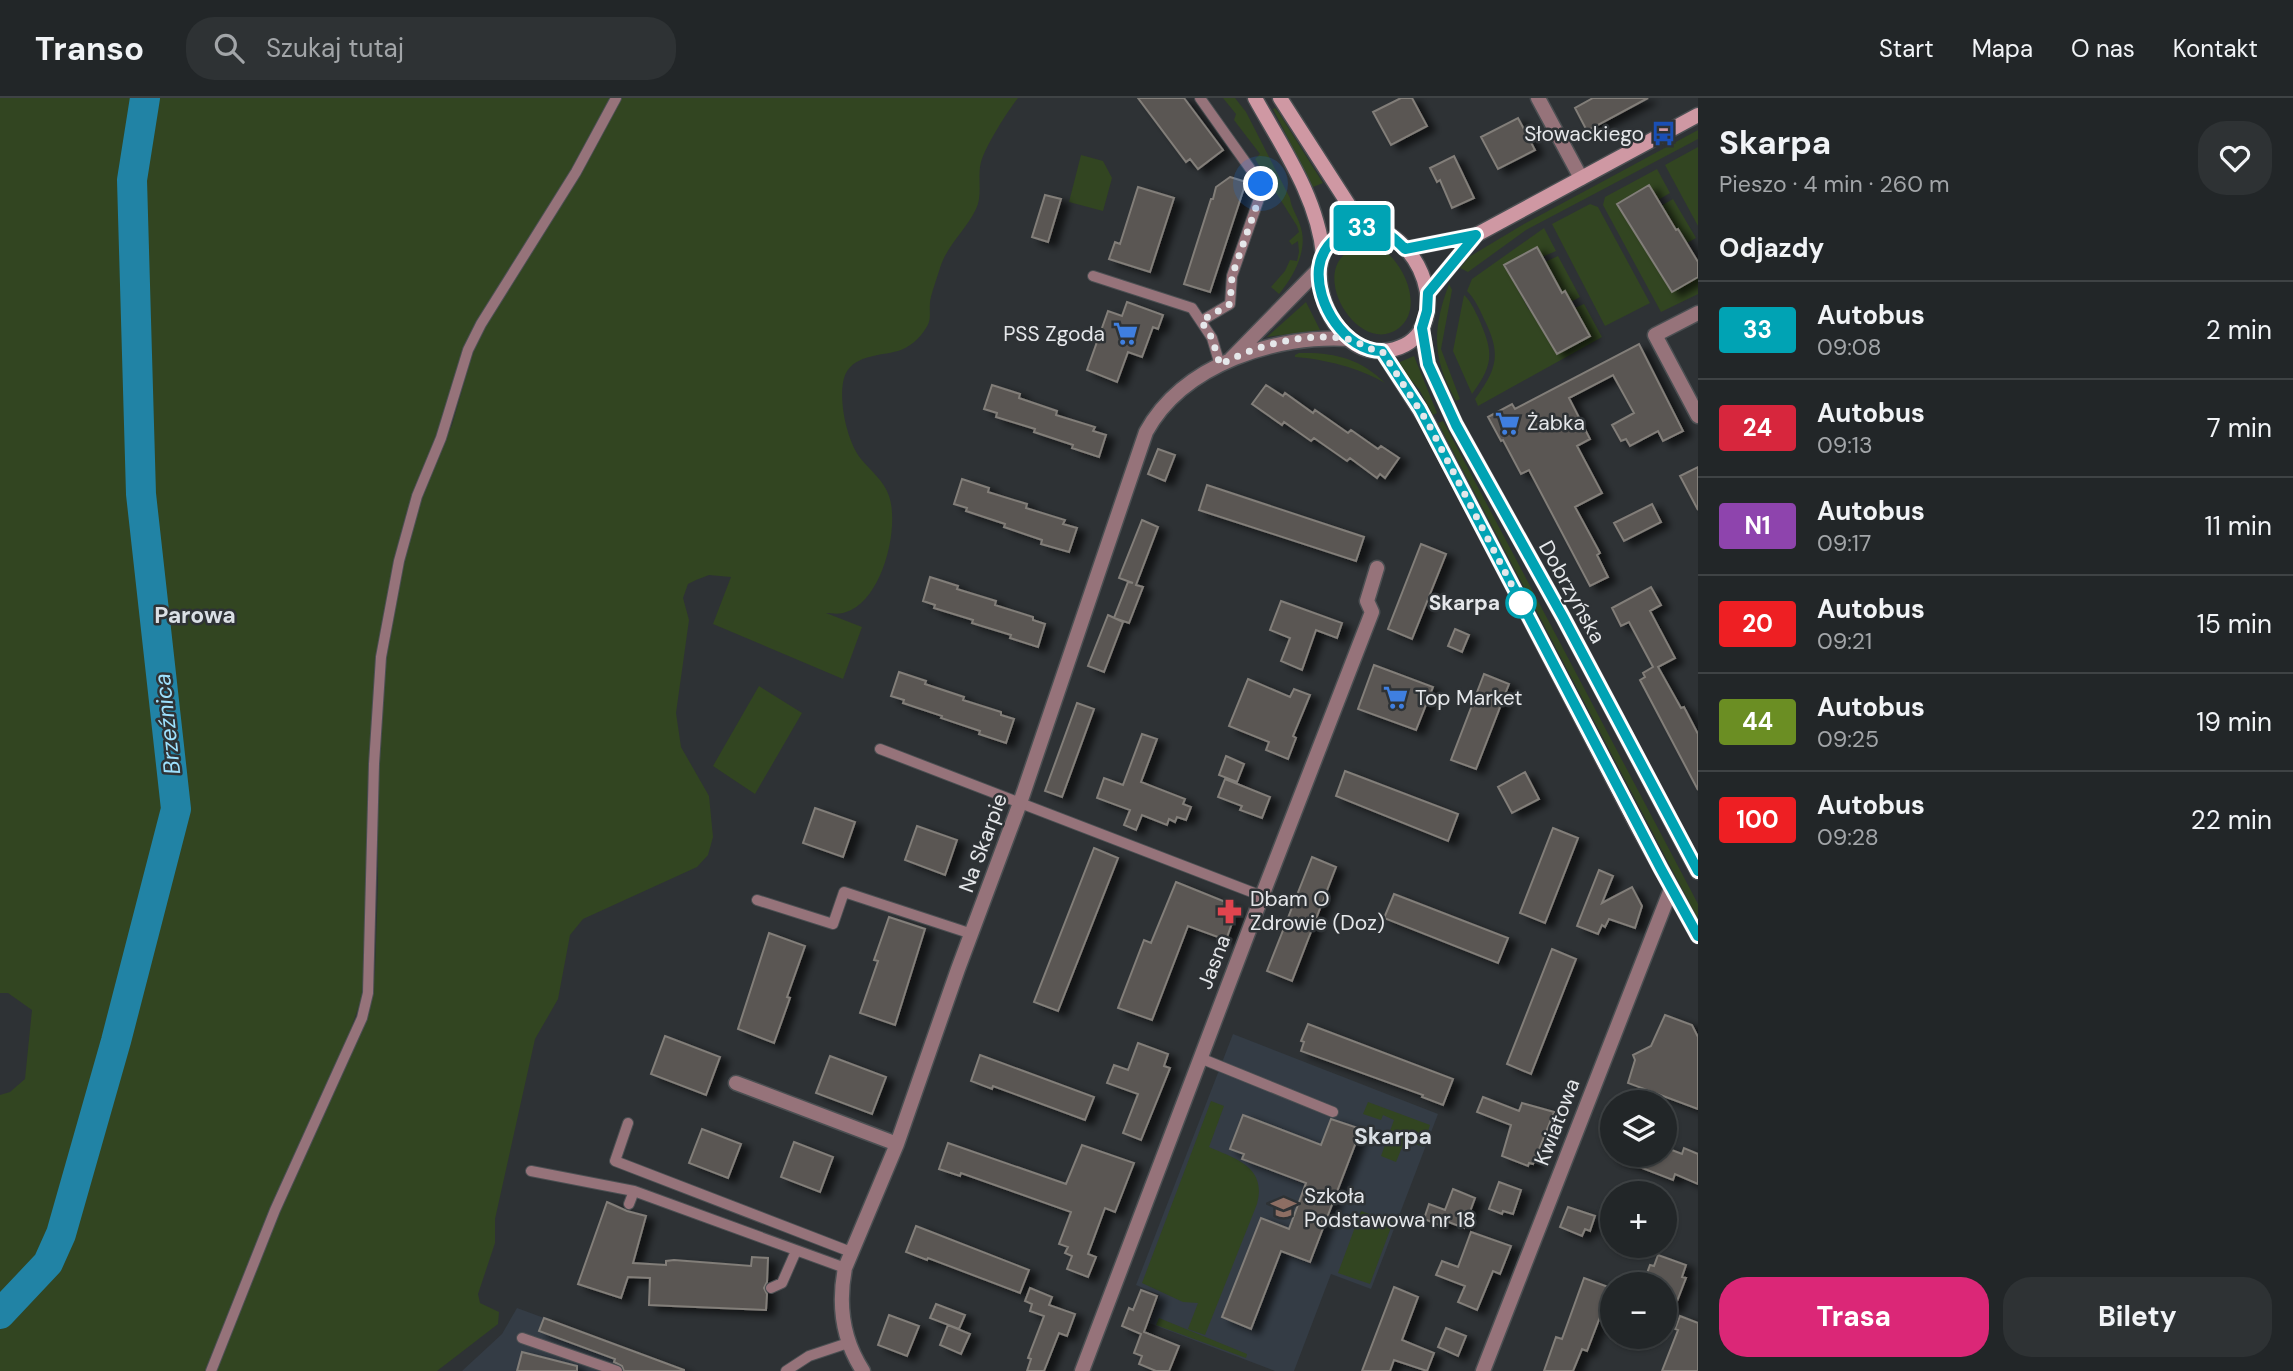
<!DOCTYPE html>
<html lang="pl">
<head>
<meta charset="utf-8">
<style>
  :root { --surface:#222628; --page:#2e3234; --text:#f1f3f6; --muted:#a2a5a8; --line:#3f4345; --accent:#db2777 }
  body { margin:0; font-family:"DM Sans",sans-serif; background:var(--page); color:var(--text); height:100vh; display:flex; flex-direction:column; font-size:26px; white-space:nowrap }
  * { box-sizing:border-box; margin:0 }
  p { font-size:23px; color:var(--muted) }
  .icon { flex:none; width:38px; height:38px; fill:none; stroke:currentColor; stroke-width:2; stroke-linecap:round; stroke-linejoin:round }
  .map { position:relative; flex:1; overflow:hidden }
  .details { display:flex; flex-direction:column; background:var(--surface); width:595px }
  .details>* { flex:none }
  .badge { padding:0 14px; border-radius:5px; font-size:24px; line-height:46px }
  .fabs { position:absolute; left:1600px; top:992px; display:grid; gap:14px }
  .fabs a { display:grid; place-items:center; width:77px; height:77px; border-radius:50%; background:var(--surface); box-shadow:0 2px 5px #0004,0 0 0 2px var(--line); font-size:35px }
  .you { position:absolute; width:35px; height:35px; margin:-18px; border:5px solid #fff; border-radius:50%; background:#1a73e8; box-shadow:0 0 0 10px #1a73e833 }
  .map>.badge { position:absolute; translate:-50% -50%; box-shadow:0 0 0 4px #fff }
  h2 { padding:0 21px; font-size:26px; line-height:63px }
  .round { display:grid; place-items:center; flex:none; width:74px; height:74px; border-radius:28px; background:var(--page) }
  .head { display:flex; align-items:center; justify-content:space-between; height:119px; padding:0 21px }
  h1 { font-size:33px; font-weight:700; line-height:52px }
  .button { display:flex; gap:14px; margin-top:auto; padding:14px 21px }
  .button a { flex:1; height:80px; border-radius:28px; background:var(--accent); color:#fff; font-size:28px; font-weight:700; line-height:80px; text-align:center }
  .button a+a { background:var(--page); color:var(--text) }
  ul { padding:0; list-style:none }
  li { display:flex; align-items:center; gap:21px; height:98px; padding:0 21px; border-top:2px solid var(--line) }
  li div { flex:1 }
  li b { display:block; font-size:26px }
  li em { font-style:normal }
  li .badge { min-width:77px; font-weight:700; text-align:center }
  header { display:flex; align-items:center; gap:42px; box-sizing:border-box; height:98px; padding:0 35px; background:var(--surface); border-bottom:2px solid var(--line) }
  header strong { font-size:33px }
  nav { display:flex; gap:38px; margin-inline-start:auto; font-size:24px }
  .search { width:490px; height:63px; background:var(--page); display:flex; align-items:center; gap:18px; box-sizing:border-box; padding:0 24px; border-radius:28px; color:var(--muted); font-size:26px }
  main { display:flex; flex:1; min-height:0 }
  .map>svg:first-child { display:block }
</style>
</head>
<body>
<header>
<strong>Transo</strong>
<div class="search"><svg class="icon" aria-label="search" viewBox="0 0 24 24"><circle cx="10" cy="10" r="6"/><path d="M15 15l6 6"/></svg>Szukaj tutaj</div>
<nav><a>Start</a><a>Mapa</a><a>O nas</a><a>Kontakt</a></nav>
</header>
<main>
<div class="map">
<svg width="1698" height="1273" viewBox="0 0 1698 1273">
  <defs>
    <filter id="shadow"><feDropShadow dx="8" dy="4.5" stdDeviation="3.5" flood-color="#0009"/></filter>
  </defs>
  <rect width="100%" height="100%" fill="#2e3235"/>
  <path fill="#343c45" d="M1233 936 1438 1016 1371 1191 1331 1176 1294 1273H1275L1149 1225 1160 1197 1136 1187Z
    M517 1210 688 1273H462L502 1236Z"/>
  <path fill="#324521" d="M0 0H611L571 72 478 225 437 337 407 413 395 457 376 557 367 698 369 758 365 874 361 902 348 939 261 1136 205 1273H0V997L10 994 25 981 32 912 8 895H0Z
    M621 0H1018C1007 14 986 47 981 64 977 79 983 97 976 111 966 132 947 147 940 170 938 177 930 199 930 205 929 215 932 221 926 230 920 240 909 250 898 253 879 258 851 257 844 280 838 302 847 344 861 361 871 373 884 383 889 398 900 430 882 503 846 514 839 517 832 515 826 515L862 529 843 581 713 526 731 479 709 477 696 482 688 486 683 500 689 522 676 615 681 649 709 698 713 739 708 757 697 769 583 821 570 837 558 901 535 941 495 1121V1145L478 1196 480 1205 499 1214 498 1226 437 1273H215L279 1115 343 972 371 902 375 873 378 787V661L385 564 391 526 411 430 432 371 452 327 474 250 482 233 574 85Z
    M1223 0H1235L1246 14 1290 100C1291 110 1297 117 1300 127 1309 151 1294 178 1279 196L1271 189 1285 173 1290 162 1297 163 1299 154 1298 143 1292 147 1289 143 1299 134 1297 128 1255 61 1260 56 1234 22 1236 16Z
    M1275 10 1279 15 1323 85 1313 89 1273 11Z
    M1698 32V41L1526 132 1468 174 1460 170 1469 159 1524 126Z
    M1698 49V128L1665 67Z
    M1081 57 1103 63 1112 80 1103 113 1069 104Z
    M1657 71 1670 95 1658 102 1649 87 1617 106 1672 194 1698 179V196L1661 214 1603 107 1605 99Z
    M1673 101 1696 140 1687 145 1679 131 1676 132 1661 108Z
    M1590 106 1598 109 1650 205 1605 228 1552 126Z
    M1544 130 1556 153 1542 159 1536 149 1504 167 1529 212 1532 211 1590 238 1575 210 1584 206 1602 239 1478 308 1475 301C1498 270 1501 255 1484 221 1479 210 1475 201 1467 193L1472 181Z
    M1366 147C1373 148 1380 150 1386 154 1406 170 1423 211 1399 230 1356 263 1297 158 1366 147Z
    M1558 158 1580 199 1571 204 1565 193 1562 195 1545 164Z
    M1449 186 1452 192 1441 251 1460 301 1456 303C1432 260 1432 232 1449 186Z
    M1464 197C1470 202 1474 211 1478 219 1493 253 1495 265 1472 296L1453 253Z
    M1306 204 1320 232 1267 239Z
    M1299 255C1333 254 1360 260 1385 285 1360 270 1324 261 1295 259V257Z
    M1414 258 1437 315 1433 317 1419 291 1398 268 1400 264Z
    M1443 323 1698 806V821L1438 325Z
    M759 588 802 615 755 696 713 668Z
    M1211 1003 1224 1008 1209 1049C1236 1061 1267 1069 1257 1106L1205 1237 1188 1231 1198 1205 1183 1204 1142 1185Z
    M1368 1004 1430 1027 1423 1049 1405 1042 1396 1064 1381 1058 1394 1022 1383 1017 1381 1022 1363 1016Z
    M1361 1113 1393 1124 1370 1186 1338 1175Z
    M1159 1220 1247 1256 1246 1260 1156 1227Z"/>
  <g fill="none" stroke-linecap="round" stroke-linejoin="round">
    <path stroke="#2183a5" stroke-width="30" d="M0 1216 48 1165 61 1136 116 943 176 711 141 396 132 82 145 0"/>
  </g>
  <path fill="#5a5652" stroke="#827e79" stroke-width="2" filter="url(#shadow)" d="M1138 0H1184L1223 52 1198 71 1190 61 1186 64Z
    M1401 0H1412L1427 28 1391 47 1373 14Z
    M1593 0H1648L1587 33 1575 10Z
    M1518 20 1535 52 1498 71 1481 39Z
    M1454 58 1474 100 1452 110 1440 82 1437 84 1430 70Z
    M1230 79 1246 84 1210 194 1184 186 1211 101H1213L1216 89Z
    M1649 87 1676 132 1678 131 1698 164V179L1672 194 1617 106Z
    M1138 89 1174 100 1150 174 1109 161 1115 144 1120 146Z
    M1045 97 1061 101 1048 144 1032 139Z
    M1537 149 1562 195 1565 193 1590 238 1557 256 1504 167Z
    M1127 204 1163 217 1158 231 1153 229 1142 259 1128 254 1117 284 1087 272 1108 213 1122 218Z
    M1639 246 1683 333 1663 343 1658 333 1630 348 1626 341 1621 343 1612 327 1634 315 1613 277 1569 300 1590 341 1577 348 1602 395 1575 409 1600 455 1597 457 1608 479 1590 488 1529 372 1521 376 1503 342 1501 343 1488 319 1512 306 1515 311Z
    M992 287 1020 296 1019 300 1057 313 1056 317 1095 329 1093 333 1106 337 1099 359 1072 350 1073 347 1034 334 1035 331 996 319 997 315 984 311Z
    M1266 287 1283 298 1285 295 1313 315 1315 312 1348 335 1351 332 1378 351 1381 348 1399 360 1385 380 1380 376 1377 380 1350 360 1347 363 1314 340 1311 343 1284 324 1282 327 1252 306Z
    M1158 351 1175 357 1165 383 1148 376Z
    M1698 369V412L1680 378Z
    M962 381 989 390 988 394 1027 406 1026 410 1065 422 1063 426 1077 430 1069 454 1041 446 1042 442 1004 429 1005 426 966 413 967 410 954 406Z
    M1207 387 1364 439 1356 463 1199 412Z
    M1652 406 1661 424 1624 443 1614 425Z
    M1142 422 1158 429 1136 487 1143 489 1129 525 1114 520 1128 484 1133 485 1119 480Z
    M1421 446 1446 456 1412 541 1388 531Z
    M930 479 958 488 957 491 996 503 995 507 1033 519V522L1045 526 1038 549 1010 540 1011 537 972 525 973 522 934 510 935 507 923 503Z
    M1651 489 1661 507 1650 513 1675 560 1658 569 1681 610 1684 609 1698 636V692L1640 582 1645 579 1643 575 1653 569 1629 524 1621 528 1612 510Z
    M1281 503 1342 525 1337 540 1316 532 1302 572 1281 563 1290 540 1270 532Z
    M1108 517 1123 524 1104 574 1088 568Z
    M1455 531 1469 537 1462 554 1448 548Z
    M1374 567 1433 589 1416 632 1358 611Z
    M899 574 926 583 925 586 964 599 963 602 1001 614V617L1014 621 1006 645 979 636 980 633 941 620 942 618 903 605 904 602 891 598Z
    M1484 576 1509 586 1476 671 1451 662Z
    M1248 581 1290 599 1294 591 1310 597 1293 638 1296 640 1288 661 1266 652 1269 644 1229 628Z
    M1077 605 1094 611 1062 699 1045 693Z
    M1142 636 1157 641 1141 684 1185 701 1183 706 1191 709 1186 722 1177 719 1175 724 1169 721 1167 727 1142 717 1136 732 1124 727 1130 712 1097 700 1104 680 1123 687Z
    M1226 658 1244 666 1237 684 1219 677Z
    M1345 673 1458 716 1448 743 1336 698Z
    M1525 674 1539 701 1512 715 1498 689Z
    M1225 681 1270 699 1262 720 1240 712 1242 708 1218 699Z
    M815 710 855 724 843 759 803 745Z
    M917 728 957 742 945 777 905 762Z
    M1553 730 1578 740 1545 825 1520 815Z
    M1094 750 1118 760 1058 913 1034 904Z
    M1312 759 1336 769 1292 883 1267 873Z
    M1599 772 1613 778 1602 805 1632 789 1642 808 1635 830 1609 821 1605 829 1602 827 1598 836 1577 828Z
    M1176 784 1233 807 1236 814 1226 842 1188 828 1152 922 1118 910 1144 842 1151 845Z
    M1394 796 1508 840 1498 865 1384 820Z
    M889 819 925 831 895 927 860 915 878 863 874 862Z
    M769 835 805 848 787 899 790 900 774 945 738 931Z
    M1552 851 1576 861 1531 976 1507 966Z
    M1665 917 1692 927 1698 939V1011L1628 985 1635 962 1633 957 1651 948Z
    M1308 926 1453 981 1443 1007 1422 999 1423 997 1301 953 1304 944 1301 943Z
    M665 938 720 959 706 997 651 976Z
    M1138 945 1168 956 1164 968 1170 970 1141 1042 1123 1035 1138 996 1107 985 1114 967 1128 972Z
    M980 957 1094 999 1085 1022 993 988 992 991 971 983Z
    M830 958 886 979 872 1016 816 995Z
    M1483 999 1519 1013 1522 1005 1554 1014 1533 1066 1529 1065 1528 1068 1502 1058 1511 1027 1477 1014Z
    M1243 1017 1321 1047 1331 1021 1361 1031 1310 1164 1281 1153 1251 1231 1222 1219 1261 1120 1289 1131 1306 1085 1242 1061 1244 1056 1230 1051Z
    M702 1031 741 1046 728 1080 689 1065Z
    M794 1044 833 1059 820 1094 781 1079Z
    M948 1045 1066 1086 1082 1047 1134 1065 1115 1114 1105 1110 1088 1156 1096 1159 1088 1179 1067 1171 1072 1158 1065 1155 1068 1149 1059 1146 1071 1114 961 1075 960 1078 939 1071Z
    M1664 1049 1682 1056 1684 1050 1698 1056V1086L1675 1076 1673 1082 1611 1058 1664 1057Z
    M1499 1084 1521 1092 1513 1116 1503 1113 1502 1116 1489 1111Z
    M1453 1091 1475 1100 1464 1130 1446 1123 1444 1129 1424 1121 1429 1106 1445 1112Z
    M607 1104 627 1113 646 1118 633 1165 666 1167V1163L674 1162 751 1168 752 1159 768 1160 767 1184 764 1190 767 1196 766 1212 649 1207 650 1180 628 1179 621 1200 578 1186Z
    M1568 1109 1595 1118 1590 1133 1585 1131 1582 1138 1560 1129Z
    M916 1128 1029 1172 1020 1195 928 1160 927 1162 906 1154Z
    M1471 1134 1511 1148 1500 1176 1493 1173 1477 1212 1458 1204 1465 1188 1436 1177 1442 1163 1458 1169Z
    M1658 1157 1686 1167 1682 1179 1686 1180 1674 1211 1664 1207V1186H1643L1650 1167 1654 1168Z
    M1584 1180 1611 1190 1587 1253 1582 1251 1573 1273H1544L1556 1239 1562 1241Z
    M1394 1189 1418 1199 1402 1242 1434 1255 1427 1273 1394 1262 1390 1273H1362Z
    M1030 1190 1052 1199 1049 1207 1075 1216 1067 1238 1059 1235 1044 1273H1027L1031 1261 1028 1260 1044 1218 1030 1213 1032 1206 1025 1203Z
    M1141 1192 1157 1198 1144 1234 1179 1248 1169 1273H1156L1139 1266 1142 1258 1134 1255 1141 1236 1122 1228 1129 1210 1133 1212Z
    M936 1206 965 1217 959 1231 930 1220Z
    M889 1217 919 1228 907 1258 878 1247Z
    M1680 1218 1698 1225V1273H1662L1678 1232 1675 1231Z
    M544 1220 684 1272V1273H624L622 1268 614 1264 615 1261 539 1233Z
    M948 1227 970 1236 961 1256 940 1247Z
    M1446 1230 1466 1238 1458 1258 1438 1249Z
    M522 1254 577 1268V1273H517Z"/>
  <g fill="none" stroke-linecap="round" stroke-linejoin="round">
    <defs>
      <path id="lane" d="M1200 0 1261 86V95L1232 178 1230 206 1201 223
        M1093 178 1192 210 1212 240 1220 267
        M880 651 1262 798
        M757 802 833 826 844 794 972 836
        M1200 960 1333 1014
        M628 1025 615 1063 851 1154
        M531 1073 634 1093 845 1170
        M629 1106 634 1093
        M771 1190 782 1185 796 1153
        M522 1240 617 1273
        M211 1273 275 1112 362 920 368 895 374 666 381 559 399 463 417 398 441 340 468 252 481 226 576 74 616 0
        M786 1273 809 1258 848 1245"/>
      <path id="street" d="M1538 0 1581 80
        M1698 215 1655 237 1698 318
        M1231 261 1319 171
        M736 985 897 1046
        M863 1273C842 1241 838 1206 845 1170L897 1046 958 871 1020 705 1146 334C1183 266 1277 236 1350 241
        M1082 1273 1262 798 1372 514 1367 503 1377 470
        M1483 1273 1671 791"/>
      <path id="secondary" d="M1255 0C1282 49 1318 100 1323 157
        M1280 0 1352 112 1370 129
        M1370 129C1429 140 1458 247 1382 253 1322 258 1284 126 1370 129Z
        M1405 151 1476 137 1698 17
        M1428 195 1476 137
        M1421 230 1428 266 1456 327 1563 519 1698 774
        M1382 253 1428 325 1639 731 1698 838"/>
    </defs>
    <use href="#lane" stroke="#4b4f52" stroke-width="12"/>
    <use href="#street" stroke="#4b4f52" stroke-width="17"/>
    <use href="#secondary" stroke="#4b4f52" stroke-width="17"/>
    <use href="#lane" stroke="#96737a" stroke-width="10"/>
    <use href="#street" stroke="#96737a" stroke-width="14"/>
    <use href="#secondary" stroke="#cf98a3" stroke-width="14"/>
  </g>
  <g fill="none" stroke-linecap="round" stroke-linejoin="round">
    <defs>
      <path id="line" d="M1698 773 1563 519 1456 327 1428 266 1422 230 1427 213 1428 195 1476 137 1405 151C1396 142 1387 133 1374 130 1348 124 1322 145 1319 170 1315 205 1345 253 1382 253L1420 311 1661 771 1698 838"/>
    </defs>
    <use href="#line" stroke="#fff" stroke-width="16"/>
    <use href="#line" stroke="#00a3b4" stroke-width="10"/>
    <path stroke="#e5e7ea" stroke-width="7" stroke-dasharray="0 12.6" d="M1261 86V95L1232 178 1230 206 1201 223 1212 240 1220 267C1255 247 1306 234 1347 241 1359 243 1368 253 1382 253L1428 325 1521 505"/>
  </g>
  <defs>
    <symbol id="bus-bare" viewBox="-9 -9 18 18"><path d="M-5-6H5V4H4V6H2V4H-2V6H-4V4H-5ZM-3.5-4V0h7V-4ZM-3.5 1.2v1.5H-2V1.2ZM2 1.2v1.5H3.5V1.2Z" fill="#1a4fb4" stroke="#2e3235" stroke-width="2.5" paint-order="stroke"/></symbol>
    <symbol id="supermarket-bare" viewBox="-9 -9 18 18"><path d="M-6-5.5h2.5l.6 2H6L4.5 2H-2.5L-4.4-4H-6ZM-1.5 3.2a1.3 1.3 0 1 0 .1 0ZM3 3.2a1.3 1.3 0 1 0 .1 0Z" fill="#3f7fe0" stroke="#2e3235" stroke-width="2.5" paint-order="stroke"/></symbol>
    <symbol id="pharmacy-bare" viewBox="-9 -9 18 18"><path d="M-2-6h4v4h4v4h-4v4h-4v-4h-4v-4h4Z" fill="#e0444e" stroke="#2e3235" stroke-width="2.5" paint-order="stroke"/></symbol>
    <symbol id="school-bare" viewBox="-9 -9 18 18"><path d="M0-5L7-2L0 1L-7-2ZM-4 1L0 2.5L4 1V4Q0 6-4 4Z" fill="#8d6e63" stroke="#2e3235" stroke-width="2.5" paint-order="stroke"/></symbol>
  </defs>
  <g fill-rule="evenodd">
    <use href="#bus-bare" x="1646" y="18" width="35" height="35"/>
    <use href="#supermarket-bare" x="1108" y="218" width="35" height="35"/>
    <use href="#supermarket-bare" x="1490" y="308" width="35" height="35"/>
    <use href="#supermarket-bare" x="1378" y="582" width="35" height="35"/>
    <use href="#pharmacy-bare" x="1212" y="796" width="35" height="35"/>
    <use href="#school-bare" x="1266" y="1092" width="35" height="35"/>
  </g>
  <circle fill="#fff" stroke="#00a3b4" stroke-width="3.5" cx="1521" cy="505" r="14"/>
  <g text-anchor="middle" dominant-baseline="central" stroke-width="5" stroke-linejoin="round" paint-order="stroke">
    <g font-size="21" fill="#e5e7ea" stroke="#2e3235" text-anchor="start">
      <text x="1644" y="36" text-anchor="end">Słowackiego</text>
      <text x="1105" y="236" text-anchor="end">PSS Zgoda</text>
      <text x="1527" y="325">Żabka</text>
      <text x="1415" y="600">Top Market</text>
      <text x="1250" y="801">Dbam O<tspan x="1250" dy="24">Zdrowie (Doz)</tspan></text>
      <text x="1304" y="1098">Szkoła<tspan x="1304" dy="24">Podstawowa nr 18</tspan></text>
    </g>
    <g font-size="21" fill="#e5e7ea" stroke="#2e3235">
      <text transform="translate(1572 494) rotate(61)">Dobrzyńska</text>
      <text transform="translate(983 745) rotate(-70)">Na Skarpie</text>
      <text transform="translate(1214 864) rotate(-69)">Jasna</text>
      <text transform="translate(1557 1024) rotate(-69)">Kwiatowa</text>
    </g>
    <g font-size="21" font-weight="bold" fill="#e5e7ea" stroke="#2e3235" text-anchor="end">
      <text x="1500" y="505">Skarpa</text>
    </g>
    <g font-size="23" font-weight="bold" fill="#dadfe4" stroke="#2e3235">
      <text x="195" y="517">Parowa</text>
      <text x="1393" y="1038">Skarpa</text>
    </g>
    <g font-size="23" font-style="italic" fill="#9ee1fe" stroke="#2e3235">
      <text transform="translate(167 626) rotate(-96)">Brzeźnica</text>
    </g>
  </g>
</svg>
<div class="fabs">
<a><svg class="icon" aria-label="layers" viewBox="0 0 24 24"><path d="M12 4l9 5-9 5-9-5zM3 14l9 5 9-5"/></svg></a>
<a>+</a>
<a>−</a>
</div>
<div class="you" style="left:1261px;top:86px"></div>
<b class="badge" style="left:1362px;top:130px;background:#00a3b4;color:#fff">33</b>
</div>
<section class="details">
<div class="head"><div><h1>Skarpa</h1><p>Pieszo · 4 min · 260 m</p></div><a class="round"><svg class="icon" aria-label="heart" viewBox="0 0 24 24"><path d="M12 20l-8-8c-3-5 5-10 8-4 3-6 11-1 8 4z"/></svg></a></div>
<h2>Odjazdy</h2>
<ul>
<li><span class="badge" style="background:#00a3b4;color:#fff">33</span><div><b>Autobus</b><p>09:08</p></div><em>2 min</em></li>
<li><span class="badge" style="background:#d7263d;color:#fff">24</span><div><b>Autobus</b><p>09:13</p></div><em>7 min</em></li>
<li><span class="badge" style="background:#8e44ad;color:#fff">N1</span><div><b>Autobus</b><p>09:17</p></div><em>11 min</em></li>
<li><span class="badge" style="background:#ee1f23;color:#fff">20</span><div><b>Autobus</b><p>09:21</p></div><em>15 min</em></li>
<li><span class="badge" style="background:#6b8e23;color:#fff">44</span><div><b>Autobus</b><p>09:25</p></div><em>19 min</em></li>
<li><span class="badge" style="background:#ee1f23;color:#fff">100</span><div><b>Autobus</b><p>09:28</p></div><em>22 min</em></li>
</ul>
<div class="button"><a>Trasa</a><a>Bilety</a></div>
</section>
</main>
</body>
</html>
